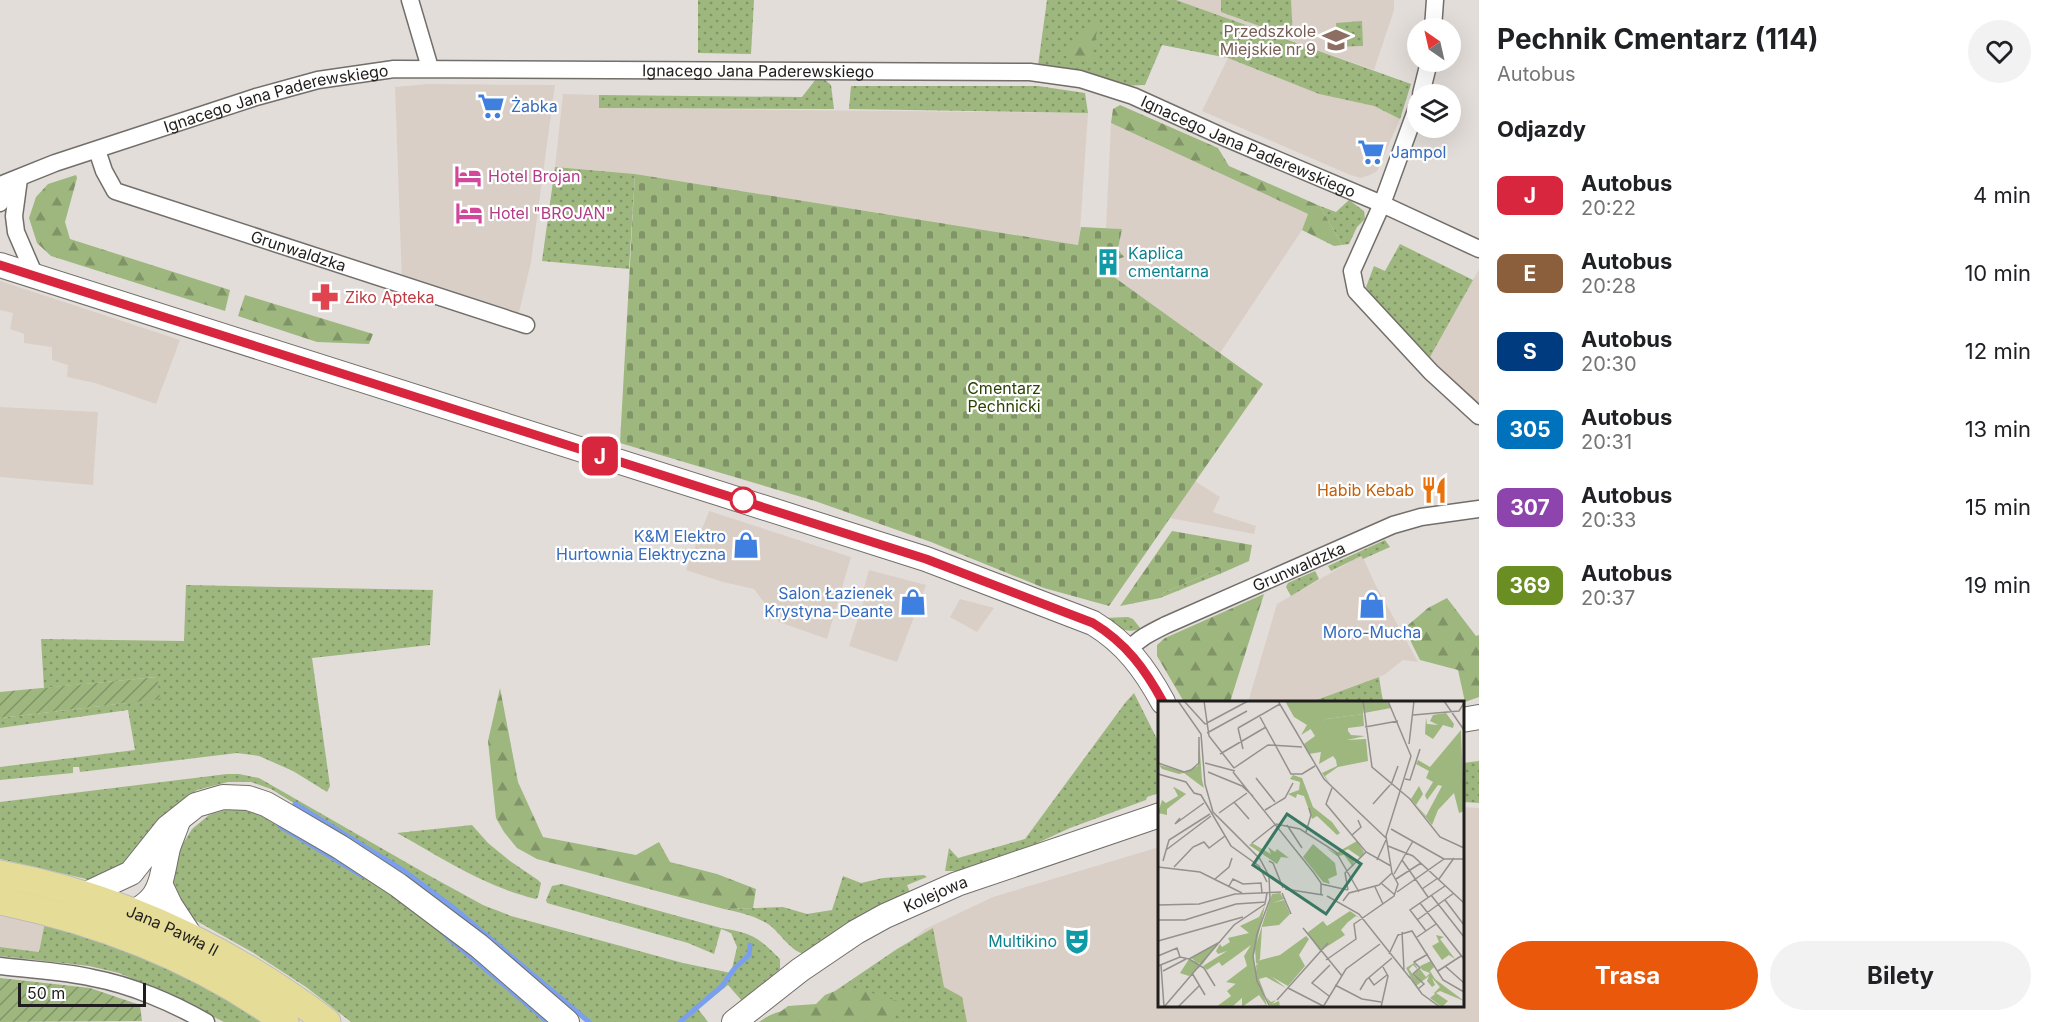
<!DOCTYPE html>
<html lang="pl">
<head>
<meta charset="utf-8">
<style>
  :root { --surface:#fff; --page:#f2f2f2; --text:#202124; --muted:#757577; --accent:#ea580c }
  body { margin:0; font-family:Inter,sans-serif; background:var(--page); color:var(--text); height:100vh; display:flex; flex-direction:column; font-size:22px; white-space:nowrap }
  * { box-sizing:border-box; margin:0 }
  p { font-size:20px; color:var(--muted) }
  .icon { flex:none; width:33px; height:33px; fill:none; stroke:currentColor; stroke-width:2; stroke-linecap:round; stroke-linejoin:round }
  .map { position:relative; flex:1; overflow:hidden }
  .side { display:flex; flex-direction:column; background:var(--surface); width:570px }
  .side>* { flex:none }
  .badge { padding:0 12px; border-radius:9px; font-size:21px; line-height:39px }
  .needle { width:39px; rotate:326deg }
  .controls { position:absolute; left:1407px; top:18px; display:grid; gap:12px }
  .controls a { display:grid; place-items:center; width:54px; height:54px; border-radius:50%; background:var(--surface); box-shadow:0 6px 24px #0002; font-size:30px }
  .scale { position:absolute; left:18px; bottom:15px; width:128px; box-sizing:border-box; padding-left:6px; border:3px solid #201e1c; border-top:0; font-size:16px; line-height:21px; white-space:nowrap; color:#201e1c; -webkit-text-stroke:4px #fff; paint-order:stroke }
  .map>.badge { position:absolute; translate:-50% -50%; box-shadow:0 0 0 3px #fff }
  h2 { padding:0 18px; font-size:22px; line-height:54px }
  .round { display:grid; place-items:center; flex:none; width:63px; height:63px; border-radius:32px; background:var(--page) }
  .summary { display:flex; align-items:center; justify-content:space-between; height:102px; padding:0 18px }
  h1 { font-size:28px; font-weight:700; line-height:45px }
  .cta { display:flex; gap:12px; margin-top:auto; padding:12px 18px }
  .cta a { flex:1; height:69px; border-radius:36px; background:var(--accent); color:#fff; font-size:24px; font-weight:700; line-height:69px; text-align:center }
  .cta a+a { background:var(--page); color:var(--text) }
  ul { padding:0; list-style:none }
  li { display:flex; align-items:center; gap:18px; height:78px; padding:0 18px }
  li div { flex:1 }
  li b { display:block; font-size:22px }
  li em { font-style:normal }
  li .badge { min-width:66px; font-weight:700; text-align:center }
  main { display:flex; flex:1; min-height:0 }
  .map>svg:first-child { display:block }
</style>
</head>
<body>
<main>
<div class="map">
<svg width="1479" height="1022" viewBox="0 0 1479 1022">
  <defs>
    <pattern id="grass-dots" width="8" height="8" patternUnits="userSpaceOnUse" patternTransform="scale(1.5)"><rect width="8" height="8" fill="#9db77f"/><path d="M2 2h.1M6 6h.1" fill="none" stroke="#809467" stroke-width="1.8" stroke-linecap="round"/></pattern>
    <pattern id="forest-firs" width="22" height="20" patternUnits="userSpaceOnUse" patternTransform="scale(1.5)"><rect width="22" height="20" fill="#9db77f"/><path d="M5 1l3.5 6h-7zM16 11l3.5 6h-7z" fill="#809467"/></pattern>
    <pattern id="cemetery-stones" width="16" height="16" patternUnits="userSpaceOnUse" patternTransform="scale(1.5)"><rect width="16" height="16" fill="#9db77f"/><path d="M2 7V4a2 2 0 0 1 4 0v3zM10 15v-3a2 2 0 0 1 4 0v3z" fill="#809467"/></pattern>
    <pattern id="garden-furrows" width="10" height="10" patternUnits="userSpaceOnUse" patternTransform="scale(1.5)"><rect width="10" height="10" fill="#9db77f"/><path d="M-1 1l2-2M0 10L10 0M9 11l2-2" fill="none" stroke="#809467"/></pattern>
  </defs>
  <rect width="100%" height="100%" fill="#e2ddd9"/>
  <path fill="#dacfc7" d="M1176 0H1394V10L1374 70Z
    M1228 58 1319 94 1374 106 1400 119 1377 171 1370 175 1360 178 1348 174 1202 111Z
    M428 84 555 85 531 262 517 321 402 283 395 87Z
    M563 94 599 95V108L1088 113 1079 245 635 174 555 167Z
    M1111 123 1308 214 1302 230 1220 353 1114 277 1118 272V259L1122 253 1118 249 1122 229 1106 228Z
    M1479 269V404L1446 375 1430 357Z
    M0 281 180 340 156 404 95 383 67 377 68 365 52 360V347L24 343V334L10 329 13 313 0 310Z
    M0 407 98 412 93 485 0 477Z
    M1195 481 1220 497 1213 512 1256 526 1254 534 1170 518Z
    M709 511 851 557 827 639 779 622 754 589 723 582 686 570Z
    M1362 555 1374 582 1418 662 1403 660 1384 675 1311 702H1248L1277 604Z
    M869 570 926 585 897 662 849 646 864 600 861 599Z
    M960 599 994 608 977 632 950 617Z
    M1463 807 1479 808V1022H920L908 943 925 929 993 897 1159 847 1160 1006H1462Z
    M0 913 45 924 39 952 0 947Z"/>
  <path fill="url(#grass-dots)" d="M698 0H754L751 54 698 53Z
    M1047 0H1176L1411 84 1400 119 1374 106 1319 94 1228 58 1162 45 1145 85 1121 86 1037 73Z
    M1221 0H1291L1293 38 1221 12Z
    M1362 21 1363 46 1337 47 1336 23Z
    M816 79H824L831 85 834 109 599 108V95L802 97Z
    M851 86H1038L1085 93 1088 113 849 109Z
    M555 167 635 174 629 269 542 261Z
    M1349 200 1364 211 1365 219 1357 227 1349 244 1342 245 1320 206 1336 212Z
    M1400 244 1473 280 1430 357 1372 297 1366 287 1374 266 1385 271Z
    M1385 540 1390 547 1363 559 1361 556 1331 571 1328 566Z
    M1216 570 1222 573 1160 598 1163 593Z
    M1315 571 1319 579 1291 596 1286 587 1288 583Z
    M186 585 433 590 430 645 312 658 330 786 327 792 293 771 259 756 237 753 80 772 79 767H73V773L0 780V767L135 750 128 710 0 728V718L126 703 156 677 44 688 41 639 184 641Z
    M1128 617 1133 619 1141 629C1125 634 1117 627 1104 618Z
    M1379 677 1383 702H1311Z
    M1134 693 1159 743V793L1147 797 1146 800 1070 828 1033 845 957 871H945L949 848 958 858 1025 839 1125 703Z
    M1479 761V803L1463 802V763Z
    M227 774H239L259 778 430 876 483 905 511 916 683 963 731 973 737 947 731 933 721 929 714 954 688 943 547 903 546 900 552 886 562 884 721 928C752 933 758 937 780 959V969L742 1001 728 985 698 1009 708 1022H589L455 909 404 871 271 789 251 782H228L197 790 173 808 134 861 95 881 0 859V802Z
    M228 809 245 810 260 815 389 892 438 929 548 1022H351L306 987 252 952 184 914 173 898 172 873 178 852 192 829 209 815Z
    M472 825 488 843 510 861 538 880 541 883 538 897 536 899C485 887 442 858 397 833Z
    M924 875 927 877 907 885 911 895 804 954C789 950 781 933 768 924 755 916 739 912 724 909L783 907 807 914 832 910 843 876 861 883 883 878Z
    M45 922 162 962 267 1022H224L161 991 119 973 89 966 0 956V947L39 952Z
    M933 928 944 987 962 997 967 1022H759C782 1006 791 1012 814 1006 823 1004 832 996 840 992L835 991 897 949Z"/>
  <path fill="url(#forest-firs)" d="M1100 19 1090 61 1062 55Z
    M1120 105 1218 148 1229 166 1320 206 1342 245 1334 246 1302 230 1308 214 1111 123 1113 109Z
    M76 175 77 178 65 222 70 239 230 290 225 311 51 256 37 243 29 218 36 197 48 184Z
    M245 295 373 334 369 344 317 342 238 316Z
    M1264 594 1230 702H1184L1157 656V645L1165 638Z
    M1447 598 1476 636 1479 635V697L1465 702 1458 670 1420 660 1411 642 1407 626 1428 608Z
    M500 688 518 782 543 837 636 855 659 842 670 862 717 874 756 889 753 908 724 909 537 859 517 848 504 832 496 818 488 741Z
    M863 990 907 1004 880 1022H767L788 1006 816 1004 825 995 835 991Z"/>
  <path fill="url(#cemetery-stones)" d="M635 174 1078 245 1081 227 1122 229 1118 249 1124 257 1118 259 1119 267 1114 277 1263 384 1109 606 1044 588 931 542 815 501 620 443Z
    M1172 531 1252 545 1249 561 1222 573 1216 570 1163 593 1160 598 1120 606Z"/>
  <path fill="url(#garden-furrows)" d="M157 677 160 699 0 718V692Z
    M0 978 90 988 140 1005 142 1021 0 1022Z"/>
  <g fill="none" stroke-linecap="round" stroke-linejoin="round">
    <path stroke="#7b9fef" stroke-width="5" d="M295 804 404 871 455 909 589 1022
      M280 826 363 876
      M444 934 548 1022
      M680 1022 722 986 734 969 749 955 750 945"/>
    <defs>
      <g id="street">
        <path d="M410 0 430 68"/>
        <path d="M1433 28 1435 0"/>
        <path d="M1421 94 1429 62"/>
        <path d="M1418 105 1382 204 1352 271 1356 291 1431 372 1479 416"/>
        <path id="s1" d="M97 150 104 171 115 191 526 325"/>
        <path d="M19 179 14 216 16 232 35 276"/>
        <path id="s2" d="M0 185 55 163 256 97 318 80 394 69 1030 72 1080 79 1133 96 1228 139 1382 204 1479 249"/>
        <path d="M0 203 18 179"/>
        <path id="s3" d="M1129 650C1139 638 1152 632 1166 625L1393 525 1421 517 1479 509"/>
        <path d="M0 966C31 970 63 971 93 978 131 985 173 1003 206 1022"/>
      </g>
      <g id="secondary">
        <path d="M0 265 926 559 1093 623C1126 643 1145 669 1163 702"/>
        <path d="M1462 720 1479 717"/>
        <path d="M161 886 170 905 191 937"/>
        <path d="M84 895 131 873 167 828 196 805 223 797 248 798 266 804 292 819 340 847 398 885 479 946 567 1022"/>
        <path d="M120 919C162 900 159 889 168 848 171 839 175 830 178 821"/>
        <path id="s4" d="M734 1022 800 970 856 932 885 916 957 884 1160 815"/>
      </g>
      <g id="primary">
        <path id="s5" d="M0 874C120 896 230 949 327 1022"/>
        <path d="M0 901C102 922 200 960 285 1022"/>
      </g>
    </defs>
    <use href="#street" stroke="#726e6a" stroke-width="19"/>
    <use href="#secondary" stroke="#726e6a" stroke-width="26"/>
    <use href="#primary" stroke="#bcbcbb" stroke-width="29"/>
    <use href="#street" stroke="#fff" stroke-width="16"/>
    <use href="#secondary" stroke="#fff" stroke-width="24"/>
    <use href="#primary" stroke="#e5dc97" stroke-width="27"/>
  </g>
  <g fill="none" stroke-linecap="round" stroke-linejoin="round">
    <defs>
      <path id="line" d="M0 265 926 559 1093 623C1126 643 1145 669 1163 702"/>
    </defs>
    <use href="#line" stroke="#fff" stroke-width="14"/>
    <use href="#line" stroke="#d7263d" stroke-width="9"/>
  </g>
  <defs>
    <symbol id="school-bare" viewBox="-9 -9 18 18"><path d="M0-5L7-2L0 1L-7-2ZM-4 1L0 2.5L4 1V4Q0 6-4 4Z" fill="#8d6e63" stroke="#fff" stroke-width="2.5" paint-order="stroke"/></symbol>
    <symbol id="supermarket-bare" viewBox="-9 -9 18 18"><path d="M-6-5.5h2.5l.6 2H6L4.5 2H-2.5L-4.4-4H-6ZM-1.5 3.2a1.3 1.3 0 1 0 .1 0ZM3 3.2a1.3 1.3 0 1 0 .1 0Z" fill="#3f7fe0" stroke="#fff" stroke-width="2.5" paint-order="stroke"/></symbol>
    <symbol id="hotel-bare" viewBox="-9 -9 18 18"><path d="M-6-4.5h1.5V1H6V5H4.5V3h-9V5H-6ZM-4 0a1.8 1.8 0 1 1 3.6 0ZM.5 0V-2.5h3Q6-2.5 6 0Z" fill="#d1479c" stroke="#fff" stroke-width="2.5" paint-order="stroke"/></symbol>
    <symbol id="building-bare" viewBox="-9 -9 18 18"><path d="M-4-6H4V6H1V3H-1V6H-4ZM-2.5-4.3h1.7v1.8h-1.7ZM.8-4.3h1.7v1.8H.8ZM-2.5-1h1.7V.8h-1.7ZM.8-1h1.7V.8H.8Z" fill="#0f9aa8" stroke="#fff" stroke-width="2.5" paint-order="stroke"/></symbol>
    <symbol id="pharmacy-bare" viewBox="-9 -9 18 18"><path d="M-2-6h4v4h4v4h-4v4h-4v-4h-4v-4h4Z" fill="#e0444e" stroke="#fff" stroke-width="2.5" paint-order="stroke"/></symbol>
    <symbol id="restaurant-bare" viewBox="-9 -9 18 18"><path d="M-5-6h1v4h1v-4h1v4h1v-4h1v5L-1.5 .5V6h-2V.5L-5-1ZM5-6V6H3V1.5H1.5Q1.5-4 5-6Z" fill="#e8710a" stroke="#fff" stroke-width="2.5" paint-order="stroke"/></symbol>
    <symbol id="shop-bare" viewBox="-9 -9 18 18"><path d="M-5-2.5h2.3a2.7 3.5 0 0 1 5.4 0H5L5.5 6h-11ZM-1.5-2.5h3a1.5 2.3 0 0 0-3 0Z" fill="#3f7fe0" stroke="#fff" stroke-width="2.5" paint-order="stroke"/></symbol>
    <symbol id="theatre-bare" viewBox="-9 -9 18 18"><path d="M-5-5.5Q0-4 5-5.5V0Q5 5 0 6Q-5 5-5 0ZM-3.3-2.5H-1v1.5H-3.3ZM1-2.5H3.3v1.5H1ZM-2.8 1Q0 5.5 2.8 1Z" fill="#0f9aa8" stroke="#fff" stroke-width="2.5" paint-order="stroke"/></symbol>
  </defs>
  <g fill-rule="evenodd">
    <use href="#school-bare" x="1317" y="21" width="38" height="38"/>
    <use href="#supermarket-bare" x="472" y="87" width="38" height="38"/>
    <use href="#supermarket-bare" x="1352" y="133" width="38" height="38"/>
    <use href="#hotel-bare" x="449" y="157" width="38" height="38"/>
    <use href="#hotel-bare" x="450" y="194" width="38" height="38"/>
    <use href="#building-bare" x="1089" y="243" width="38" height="38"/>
    <use href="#pharmacy-bare" x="306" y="278" width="38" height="38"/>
    <use href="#restaurant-bare" x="1415" y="471" width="38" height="38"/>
    <use href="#shop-bare" x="727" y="526" width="38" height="38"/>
    <use href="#shop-bare" x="894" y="583" width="38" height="38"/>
    <use href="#shop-bare" x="1353" y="586" width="38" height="38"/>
    <use href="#theatre-bare" x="1058" y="922" width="38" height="38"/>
  </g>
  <circle fill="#fff" stroke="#d7263d" stroke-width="3" cx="743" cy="500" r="12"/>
  <g text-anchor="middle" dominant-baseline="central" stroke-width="4.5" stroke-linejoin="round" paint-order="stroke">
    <g font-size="16" fill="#785e54" stroke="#fff" text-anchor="end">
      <text x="1316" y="31">Przedszkole<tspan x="1316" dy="18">Miejskie nr 9</tspan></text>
    </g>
    <g font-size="16" fill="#201e1c" stroke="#fff">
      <text stroke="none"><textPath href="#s2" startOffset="776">Ignacego Jana Paderewskiego</textPath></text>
      <text stroke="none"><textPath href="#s2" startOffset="290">Ignacego Jana Paderewskiego</textPath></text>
      <text stroke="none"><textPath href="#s2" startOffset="1280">Ignacego Jana Paderewskiego</textPath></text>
      <text stroke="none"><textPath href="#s1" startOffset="238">Grunwaldzka</textPath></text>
      <text stroke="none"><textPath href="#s3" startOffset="190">Grunwaldzka</textPath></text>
      <text stroke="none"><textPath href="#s4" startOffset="240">Kolejowa</textPath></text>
      <text stroke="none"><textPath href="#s5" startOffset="182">Jana Pawła II</textPath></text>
    </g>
    <g font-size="16" fill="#366cbe" stroke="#fff" text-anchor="start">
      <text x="511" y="106">Żabka</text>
      <text x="1391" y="152">Jampol</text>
      <text x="726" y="536" text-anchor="end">K&amp;M Elektro<tspan x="726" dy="18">Hurtownia Elektryczna</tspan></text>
      <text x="893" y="593" text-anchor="end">Salon Łazienek<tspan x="893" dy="18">Krystyna-Deante</tspan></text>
      <text x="1372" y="632" text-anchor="middle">Moro-Mucha</text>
    </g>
    <g font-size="16" fill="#b23c85" stroke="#fff" text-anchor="start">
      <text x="488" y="176">Hotel Brojan</text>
      <text x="489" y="213">Hotel "BROJAN"</text>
    </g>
    <g font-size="16" fill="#0d838f" stroke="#fff" text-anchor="start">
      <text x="1128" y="253">Kaplica<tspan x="1128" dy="18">cmentarna</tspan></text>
      <text x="1057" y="941" text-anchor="end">Multikino</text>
    </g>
    <g font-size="16" fill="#be3a42" stroke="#fff" text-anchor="start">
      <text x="345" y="297">Ziko Apteka</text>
    </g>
    <g font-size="16" fill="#2b4200" stroke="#fff">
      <text x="1004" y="388">Cmentarz<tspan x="1004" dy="18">Pechnicki</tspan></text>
    </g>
    <g font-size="16" fill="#c56008" stroke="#fff" text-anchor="end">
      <text x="1414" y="490">Habib Kebab</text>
    </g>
  </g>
  <g transform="translate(1158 701)">
    <rect width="306" height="306" fill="#e2ddd9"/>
    <path d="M206 0H229L233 7 206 12ZM205 13 206 25 190 27V30L193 34 207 35 189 39 208 38 210 60 180 66 167 75 173 85 164 72 179 65 178 59 175 55 161 63 163 51 151 53 146 43 157 35 152 27 169 18ZM303 29 306 110 301 112 296 92 280 109 274 124 253 98 261 85 265 93 258 104 268 115 284 85 280 84 269 99 267 94 275 81 268 77 271 70 258 63 260 59 272 66ZM41 38 44 79 46 87 26 72 21 73 4 68 1 64 27 71 40 65ZM135 74 144 77 155 106 174 121 182 132 179 134 159 115 154 118 146 95 139 93 138 97 130 93 141 89 142 81 132 78ZM16 86 28 93 9 108V114L0 112 4 99 8 102 20 95 16 87 14 89ZM199 140 206 151 203 157 190 148 186 150 196 160 195 166 186 154 179 155 168 147 178 152ZM94 142 113 153 110 146 117 151 119 148 131 157 123 156 119 163 91 144ZM122 192 126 198 115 202 126 199 132 213 121 224 104 226 102 258 98 263 128 287 108 276 101 278 108 296 113 301 118 299 114 303 121 300 122 306H113L99 278 97 247 114 193ZM107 204 95 258 109 305 95 304H108L101 294 84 306V284L68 281 89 265 86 255 93 244 64 265 61 261 49 269 45 265 69 250 60 253 58 250 62 243 64 246 72 241 70 237 91 232 82 225 101 216ZM192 210 202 217 198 215 190 221 183 229 187 234 162 250 149 232 165 220 169 225ZM278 234 286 236 282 238 297 258 291 254 284 259 274 245 281 241ZM273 260 276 266 272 270 277 278 306 300 282 290 278 292 290 300 284 306 272 297 277 293 268 283 276 292 282 286 274 277 277 284 274 286 269 280 271 275 258 285 248 267 256 262 260 268 256 272H255L259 268 255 264 251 268 255 274 258 277 256 273 262 268 268 276 272 272 264 269 262 265Z" fill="#9db77f"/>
    <path d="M288 12 296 23 295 27 285 24 275 38 267 33 268 17 269 23 280 24 272 20 275 14ZM148 235 151 238 141 254 147 265 130 285 100 268 99 260 122 254ZM59 243 44 264 39 261 43 265 31 275 22 272 31 258 38 261 33 257ZM81 280 87 285 86 295 74 306H58L73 295 69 290Z" fill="#9db77f"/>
    <path d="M155 143 177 162 179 174 170 178 172 183 165 181 145 156Z" fill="#9db77f"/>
    <path d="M127 0H205L206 5 205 13 169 18 143 34 149 24 136 16Z" fill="#9db77f"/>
    <path fill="none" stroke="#94918d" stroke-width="1.5" d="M20 0 43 33 47 83 55 111 102 158 111 175 112 198 99 233 95 255 99 280 112 306M26 0 47 23M46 0 51 35 76 67M120 0 166 78 228 137M205 0 214 66 252 98 282 136 306 147M230 0 253 55 228 135 234 172M286 0 306 29M101 14 133 73H144L157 65M255 14 301 10 306 2M47 23 90 0M207 26 240 20M80 27 122 3M80 27 85 48M49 32 89 10M251 43 256 0M62 53 108 26M0 62 26 71 33 69 41 62V36M47 62 77 70M76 67 110 44 144 46M50 71 84 85 95 95M75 71 156 172 163 182V193M0 73 28 81 36 92 43 94 73 145 101 165 109 181M98 77 117 101M247 78 252 79 262 48M233 84 240 65M174 87 168 103 208 151 233 165M76 101 91 118M215 103 232 84M107 109 127 97 135 82M61 112 89 92M22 117 17 123 46 102M118 123 142 128 178 151 201 191M129 124 144 147M233 128 286 158M148 131 153 114 151 107M194 134 203 126 200 119M94 142 118 123M230 145 255 155 306 202M8 149 53 115M219 159 228 139M244 159 270 196M5 160 11 139 52 113M111 160 115 162 125 187M0 166 42 171 84 192M16 166 35 146 46 141 51 147 67 135M236 173 255 140M57 178 71 166 74 157M238 178 263 162M281 178 296 157M223 182 237 194M163 183 190 189M71 185 75 178 85 183 103 182 104 192M217 186 225 203M127 188 165 194M264 188 280 177M190 189 187 172 208 151M239 191 286 158H306M124 192 133 213M273 194 306 236M169 195 201 213 252 277M287 199 306 224M185 200 191 192 221 184 234 172M262 202 306 258M0 204 41 203 77 193 123 191M0 219H27L78 203 108 201M259 219 296 192M145 227 184 275M268 230 252 209 287 185M244 231 246 269M259 236 278 223M0 240 85 216M231 253 240 234 254 230 285 279 306 291M0 255 19 247 22 256M31 258 46 267 57 285M168 259 198 238 196 223 236 195 240 183 234 172M3 264 6 306M0 265 22 256 31 258 62 241M287 265 306 282M5 270 28 258M280 270 303 255M34 272 47 294M251 275 264 293 282 306M211 277 216 284 229 274M177 284 204 298 223 301M130 287 167 306M260 288 266 283 255 273 262 267 256 261 270 253M202 289 208 279 234 257M171 295 154 282 172 264M119 299 170 242M6 306 76 224 107 203 109 192M20 306 42 284M165 306 188 268 222 243M223 306 230 275 225 266"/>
    <path fill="#3a7864" fill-opacity="0.15" stroke="#3a7864" stroke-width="3" d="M129 113 203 163 168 213 95 164Z"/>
    <rect width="306" height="306" fill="none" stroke="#201e1c" stroke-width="3"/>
  </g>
</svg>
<div class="controls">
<a><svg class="needle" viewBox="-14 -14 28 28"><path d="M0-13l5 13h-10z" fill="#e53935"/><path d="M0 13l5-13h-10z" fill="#757577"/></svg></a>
<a><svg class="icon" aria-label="layers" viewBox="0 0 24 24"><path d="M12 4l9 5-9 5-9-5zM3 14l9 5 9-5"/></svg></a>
</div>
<div class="scale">50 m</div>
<b class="badge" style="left:600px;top:456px;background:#d7263d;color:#fff">J</b>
</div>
<section class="side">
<div class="summary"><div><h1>Pechnik Cmentarz (114)</h1><p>Autobus</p></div><a class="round"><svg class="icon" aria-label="heart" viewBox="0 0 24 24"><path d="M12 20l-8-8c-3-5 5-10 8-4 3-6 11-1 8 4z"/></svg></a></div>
<h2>Odjazdy</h2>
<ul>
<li><span class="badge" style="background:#d7263d;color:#fff">J</span><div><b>Autobus</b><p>20:22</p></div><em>4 min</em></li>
<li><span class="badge" style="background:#8b5e3c;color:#fff">E</span><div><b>Autobus</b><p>20:28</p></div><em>10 min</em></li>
<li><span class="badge" style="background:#003b80;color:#fff">S</span><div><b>Autobus</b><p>20:30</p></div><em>12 min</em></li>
<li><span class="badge" style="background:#0072bc;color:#fff">305</span><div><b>Autobus</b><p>20:31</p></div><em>13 min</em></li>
<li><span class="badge" style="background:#8e44ad;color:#fff">307</span><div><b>Autobus</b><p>20:33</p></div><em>15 min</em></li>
<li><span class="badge" style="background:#6b8e23;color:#fff">369</span><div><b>Autobus</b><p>20:37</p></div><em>19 min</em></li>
</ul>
<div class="cta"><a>Trasa</a><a>Bilety</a></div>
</section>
</main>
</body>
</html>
